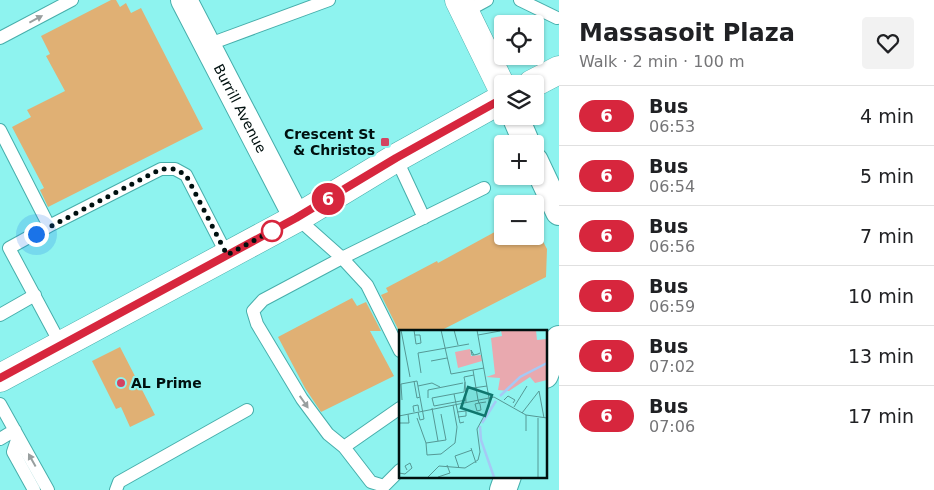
<!DOCTYPE html>
<html lang="en">
<head>
<meta charset="utf-8">
<style>
  :root { --surface:#fff; --page:#f2f2f2; --text:#202124; --muted:#757577; --line:#e0e0e0 }
  body { margin:0; font-family:"DejaVu Sans",sans-serif; background:var(--page); color:var(--text); height:100vh; display:flex; flex-direction:column; font-size:19px; white-space:nowrap }
  * { box-sizing:border-box; margin:0 }
  p { font-size:16px; color:var(--muted) }
  .icon { flex:none; width:28px; height:28px; fill:none; stroke:currentColor; stroke-width:2; stroke-linecap:round; stroke-linejoin:round }
  .map { position:relative; flex:1; overflow:hidden }
  .drawer { display:flex; flex-direction:column; background:var(--surface); width:375px }
  .drawer>* { flex:none }
  .badge { padding:0 10px; border-radius:16px; font-size:18px; line-height:32px }
  .tools { position:absolute; left:494px; top:15px; display:grid; gap:10px }
  .tools a { display:grid; place-items:center; width:50px; height:50px; border-radius:5px; background:var(--surface); box-shadow:0 1px 4px #0004; font-size:25px }
  .you { position:absolute; width:25px; height:25px; margin:-12px; border:4px solid #fff; border-radius:50%; background:#1a73e8; box-shadow:0 0 0 8px #1a73e833 }
  .map>.badge { position:absolute; translate:-50% -50%; box-shadow:0 0 0 2px #fff }
  .round { display:grid; place-items:center; flex:none; width:52px; height:52px; border-radius:5px; background:var(--page) }
  .head { display:flex; align-items:center; justify-content:space-between; height:85px; padding:0 20px }
  h1 { font-size:24px; font-weight:600; line-height:38px }
  ul { padding:0; list-style:none }
  li { display:flex; align-items:center; gap:15px; height:60px; padding:0 20px; border-top:1px solid var(--line) }
  li div { flex:1 }
  li b { display:block; font-size:19px }
  li em { font-style:normal }
  li .badge { min-width:55px; font-weight:700; text-align:center }
  main { display:flex; flex:1; min-height:0 }
  .map>svg:first-child { display:block }
</style>
</head>
<body>
<main>
<div class="map">
<svg width="559" height="490" viewBox="0 0 559 490">
  <rect width="100%" height="100%" fill="#8ef3ef"/>
  <path fill="#e0b074" d="M111 0H116L120 7 126 3 131 13 141 8 203 129 48 207 40 190 44 188 12 127 31 117 27 110 65 91 46 56 50 54 41 36Z
    M535 226 547 249 546 277 440 331H399L381 295 388 292 386 288 437 261 438 263 502 228V236H535Z
    M352 298 357 306 366 302 381 331H370L394 376 321 412 305 388 278 337Z
    M120 347 155 415 130 427 121 407 116 409 92 361Z"/>
  <g fill="none" stroke-linecap="round" stroke-linejoin="round">
    <defs>
      <path id="lane" d="M520 0 557 18
        M465 12 487 0
        M0 38 72 0
        M207 45 329 0
        M0 130 49 226 9 248 61 345
        M396 158 424 218
        M297 218 342 258 367 285 400 351
        M49 226 161 169H175L186 175 227 255
        M0 315 35 295
        M0 404 48 490
        M400 408 344 447 328 434 302 399 257 324 253 311 263 300 342 258 484 188
        M18 437 13 452 34 490
        M0 439 15 430
        M344 447 371 482 384 486 400 470
        M116 490 119 482 247 410"/>
      <g id="street">
        <path id="s1" d="M184 0 297 218"/>
        <path d="M515 116 527 144"/>
        <path d="M535 161 559 212"/>
        <path d="M545 375 559 339"/>
        <path d="M503 490 508 476"/>
      </g>
      <path id="secondary" d="M459 0 502 88
        M532 84 559 70
        M0 378 297 218 396 158 502 99"/>
    </defs>
    <use href="#lane" stroke="#47aeab" stroke-width="14"/>
    <use href="#street" stroke="#47aeab" stroke-width="28"/>
    <use href="#secondary" stroke="#47aeab" stroke-width="29"/>
    <use href="#lane" stroke="#fff" stroke-width="12"/>
    <use href="#street" stroke="#fff" stroke-width="26"/>
    <use href="#secondary" stroke="#fff" stroke-width="28"/>
  </g>
  <defs><path id="oneway-solid" d="M-6-.8H1V-3.2L6.5 0L1 3.2V.8H-6Z" transform="scale(1.25)"/></defs>
  <g fill="#999f9f">
    <use href="#oneway-solid" transform="translate(36 19) rotate(-28)"/>
    <use href="#oneway-solid" transform="translate(304 402) rotate(55)"/>
    <use href="#oneway-solid" transform="translate(32 460) rotate(-119)"/>
  </g>
  <g fill="none" stroke-linecap="round" stroke-linejoin="round">
    <defs>
      <path id="line" d="M0 378 296 218 396 158 502 99"/>
    </defs>
    <use href="#line" stroke="#fff" stroke-width="11"/>
    <use href="#line" stroke="#d7263d" stroke-width="8"/>
    <path stroke="#00100f" stroke-width="5" stroke-dasharray="0 9" d="M36 234 161 169H175L186 175 227 255 279 227 272 231"/>
  </g>
  <g fill="#d34361" stroke="#8ef3ef" stroke-width="2">
    <rect x="380" y="137" width="10" height="10" rx="2.5"/>
    <circle cx="121" cy="383" r="5"/>
  </g>
  <circle fill="#fff" stroke="#d7263d" stroke-width="2.5" cx="272" cy="231" r="10"/>
  <g text-anchor="middle" dominant-baseline="central" stroke-width="4.5" stroke-linejoin="round" paint-order="stroke">
    <g font-size="14" fill="#00100f" stroke="#8ef3ef">
      <text stroke="none"><textPath href="#s1" startOffset="122">Burrill Avenue</textPath></text>
    </g>
    <g font-size="14" font-weight="bold" fill="#00100f" stroke="#8ef3ef" text-anchor="end">
      <text x="375" y="134">Crescent St<tspan x="375" dy="16">&amp; Christos</tspan></text>
      <text x="131" y="383" text-anchor="start">AL Prime</text>
    </g>
  </g>
  <g transform="translate(399 330)">
    <rect width="148" height="148" fill="#8ef3ef"/>
    <path d="M102 0H137L138 10 147 9 148 50 136 53 131 47 110 61 99 60 101 48 87 47 96 44 92 8 103 6ZM71 19 72 26 82 25 83 31 59 38 56 22Z" fill="#e9a9af"/>
    <path fill="none" stroke="#a5caf5" stroke-width="2.5" d="M101 66 121 47 148 33M83 93 97 71M81 96 82 110 95 147"/>
    <path fill="none" stroke="#559895" stroke-width="1" d="M2 0 11 47M15 0 17 14 22 13 21 5H16M42 0 52 44 85 38M55 0 59 15M78 0 90 68M79 5 101 1M75 25 72 20 73 25H75L79 24 81 23M32 31 48 28M74 40 79 70 80 73 81 74 82 80 78 81 76 74 80 73 87 72M22 43 19 23 70 14M15 51 18 68 21 67M66 52 65 47 75 45M19 56 33 53 41 57M67 59 88 56M55 64 61 93 65 92M29 68V60L64 53M3 70 2 54 18 51 25 89 21 90 19 82M67 70 35 76 33 68 65 62 66 52 67 72M105 70 109 66 116 70 114 73M115 77 128 56M33 78 39 111M15 82 14 76 19 75 20 81M58 82 67 81V86L59 87M123 83 140 61 145 88M42 84 47 110 27 113 28 125 42 124 56 113 58 97 54 75M127 85V101M0 86 95 67 127 85 148 88M18 88 27 113M139 88V147M0 93H10L9 84M72 118 77 133M60 138 56 126 73 120M0 143 6 144 13 138 11 133 6 136 8 140M29 147 40 136 66 138 79 130 81 122 78 99 90 77V68M39 147 51 143 48 135"/>
    <path fill="#0f766e" fill-opacity="0.15" stroke="#0f766e" stroke-width="2.5" d="M69 57 93 65 86 86 62 78Z"/>
    <rect width="148" height="148" fill="none" stroke="#00100f" stroke-width="2.5"/>
  </g>
</svg>
<div class="tools">
<a><svg class="icon" aria-label="locate" viewBox="0 0 24 24"><circle cx="12" cy="12" r="6"/><path d="M12 2v4M12 18v4M2 12h4M18 12h4"/></svg></a>
<a><svg class="icon" aria-label="layers" viewBox="0 0 24 24"><path d="M12 4l9 5-9 5-9-5zM3 14l9 5 9-5"/></svg></a>
<a>+</a>
<a>−</a>
</div>
<div class="you" style="left:36px;top:234px"></div>
<b class="badge" style="left:328px;top:199px;background:#d7263d;color:#fff">6</b>
</div>
<section class="drawer">
<div class="head"><div><h1>Massasoit Plaza</h1><p>Walk · 2 min · 100 m</p></div><a class="round"><svg class="icon" aria-label="heart" viewBox="0 0 24 24"><path d="M12 20l-8-8c-3-5 5-10 8-4 3-6 11-1 8 4z"/></svg></a></div>
<ul>
<li><span class="badge" style="background:#d7263d;color:#fff">6</span><div><b>Bus</b><p>06:53</p></div><em>4 min</em></li>
<li><span class="badge" style="background:#d7263d;color:#fff">6</span><div><b>Bus</b><p>06:54</p></div><em>5 min</em></li>
<li><span class="badge" style="background:#d7263d;color:#fff">6</span><div><b>Bus</b><p>06:56</p></div><em>7 min</em></li>
<li><span class="badge" style="background:#d7263d;color:#fff">6</span><div><b>Bus</b><p>06:59</p></div><em>10 min</em></li>
<li><span class="badge" style="background:#d7263d;color:#fff">6</span><div><b>Bus</b><p>07:02</p></div><em>13 min</em></li>
<li><span class="badge" style="background:#d7263d;color:#fff">6</span><div><b>Bus</b><p>07:06</p></div><em>17 min</em></li>
</ul>
</section>
</main>
</body>
</html>
